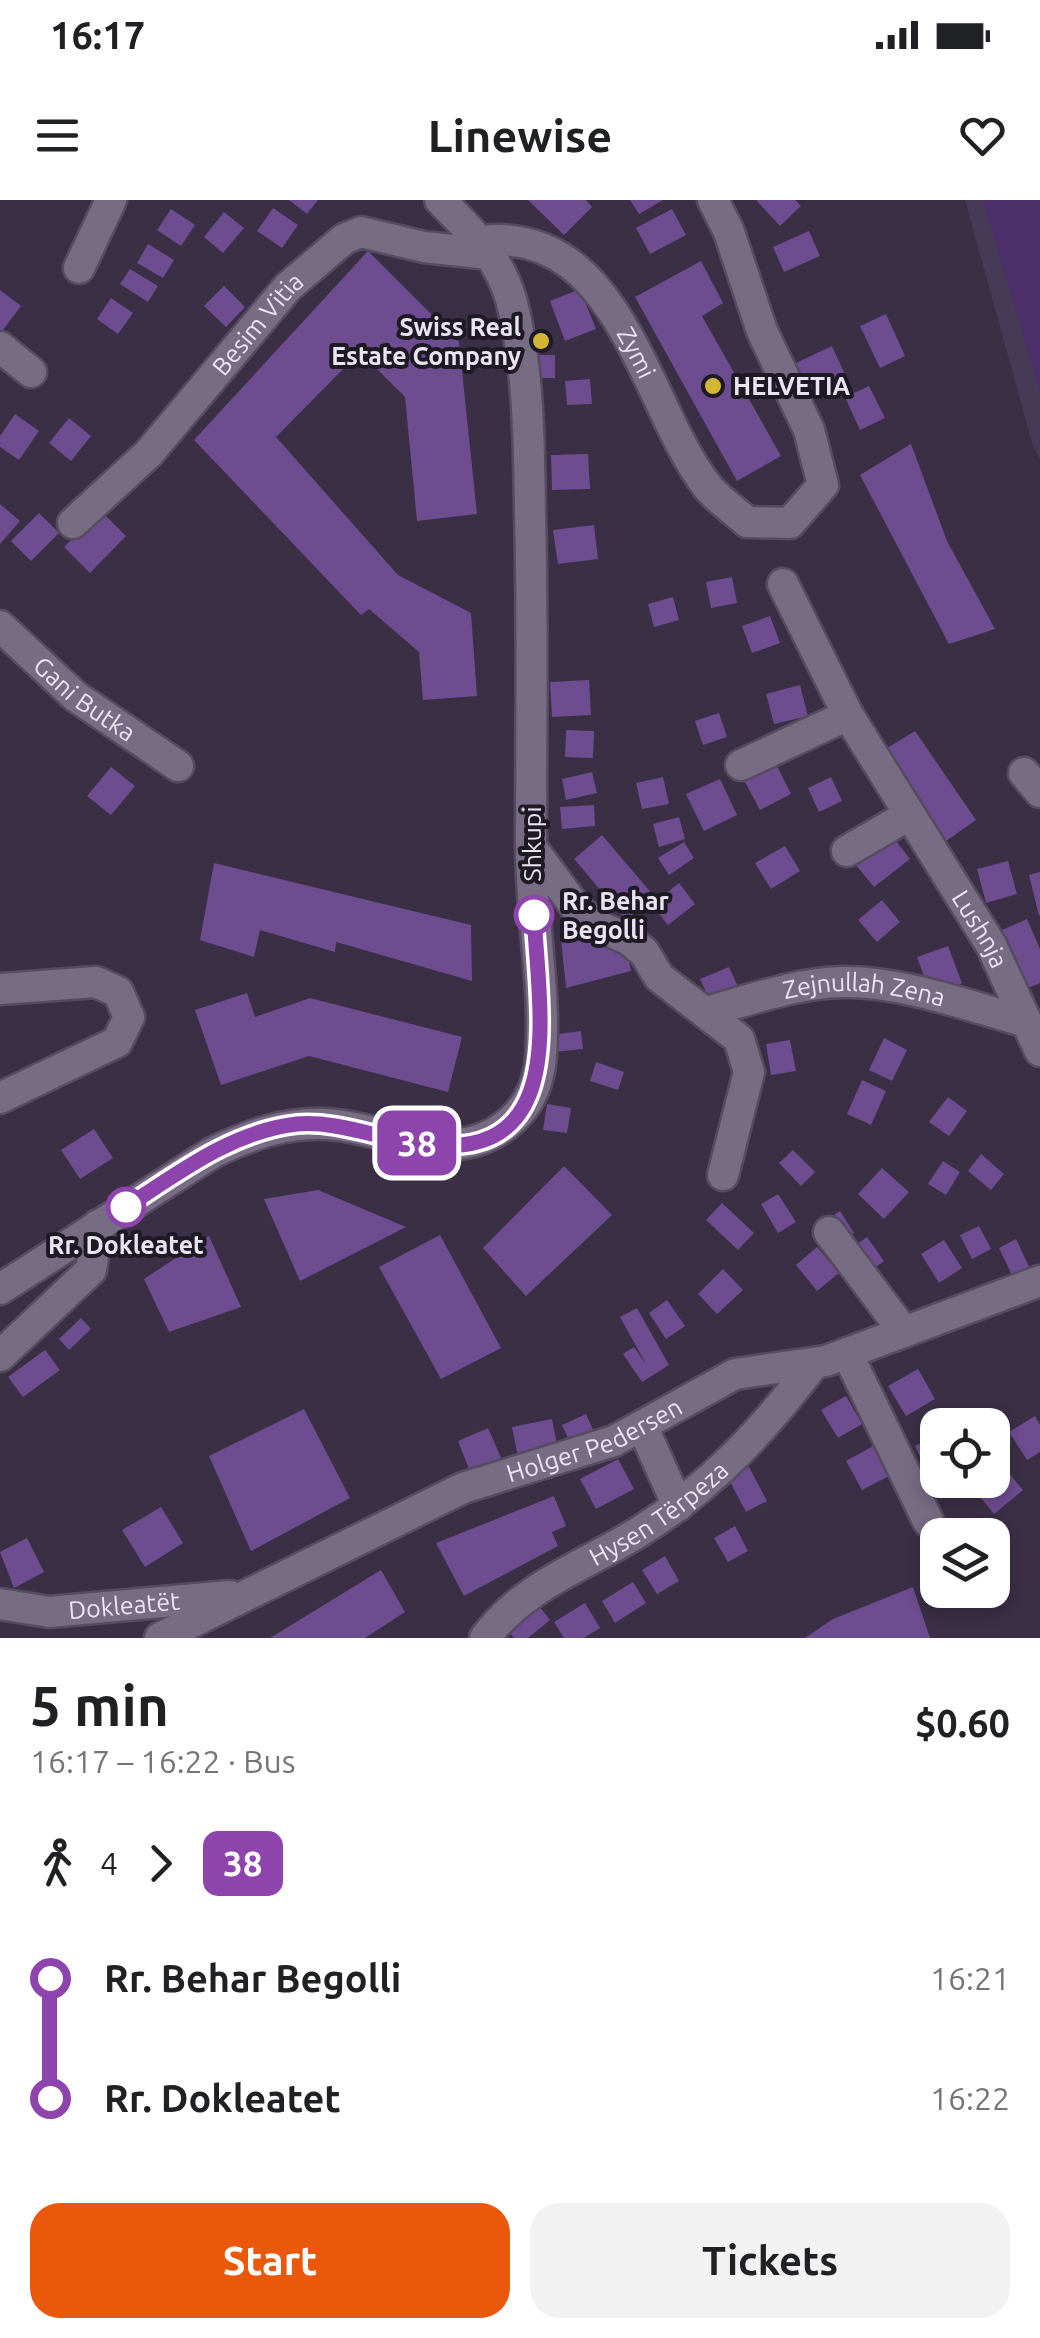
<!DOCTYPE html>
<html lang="en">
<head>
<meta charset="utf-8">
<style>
  :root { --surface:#fff; --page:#f2f2f2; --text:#202124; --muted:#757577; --accent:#ea580c }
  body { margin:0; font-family:Ubuntu,sans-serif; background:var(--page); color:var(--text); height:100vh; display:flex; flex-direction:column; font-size:38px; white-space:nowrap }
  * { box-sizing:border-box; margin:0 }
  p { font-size:32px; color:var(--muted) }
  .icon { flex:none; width:55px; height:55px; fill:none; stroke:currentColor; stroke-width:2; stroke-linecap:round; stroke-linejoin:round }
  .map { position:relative; height:1438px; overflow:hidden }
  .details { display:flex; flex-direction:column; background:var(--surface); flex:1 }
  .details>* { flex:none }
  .badge { padding:0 20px; border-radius:15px; font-size:35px; line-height:65px }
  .buttons { position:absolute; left:920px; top:1208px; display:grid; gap:20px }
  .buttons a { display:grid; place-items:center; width:90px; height:90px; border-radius:20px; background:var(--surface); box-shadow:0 5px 15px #0003; font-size:50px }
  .map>.badge { position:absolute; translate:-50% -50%; box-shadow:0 0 0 5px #fff }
  .legs { display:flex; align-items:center; gap:15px; height:110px; padding:0 30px; font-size:32px }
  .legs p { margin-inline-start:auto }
  .head { display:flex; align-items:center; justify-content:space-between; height:170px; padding:0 30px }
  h1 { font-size:55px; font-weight:700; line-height:75px }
  .button { display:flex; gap:20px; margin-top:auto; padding:20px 30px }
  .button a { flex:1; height:115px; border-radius:30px; background:var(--accent); color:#fff; font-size:40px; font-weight:700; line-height:115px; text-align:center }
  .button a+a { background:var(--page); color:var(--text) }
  ul { padding:0 30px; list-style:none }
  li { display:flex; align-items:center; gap:35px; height:120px; font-size:38px }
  li i { display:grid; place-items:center; width:15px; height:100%; margin:0 12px; background:currentColor }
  li i::after { content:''; width:25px; height:25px; margin:-12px; border:8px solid; border-radius:50%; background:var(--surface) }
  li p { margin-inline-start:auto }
  li:first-child i { background:linear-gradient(#0000 50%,currentColor 0) }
  li:last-child i { background:linear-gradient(currentColor 50%,#0000 0) }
  .status { display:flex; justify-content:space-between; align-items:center; height:70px; padding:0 50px; background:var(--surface); direction:ltr }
  .status svg { height:28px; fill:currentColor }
  header { display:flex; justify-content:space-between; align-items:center; height:130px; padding:0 30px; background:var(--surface); font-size:45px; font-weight:700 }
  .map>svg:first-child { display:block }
</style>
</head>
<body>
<div class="status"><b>16:17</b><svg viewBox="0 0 49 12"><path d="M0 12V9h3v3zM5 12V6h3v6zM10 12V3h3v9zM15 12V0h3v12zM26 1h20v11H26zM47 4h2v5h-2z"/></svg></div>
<header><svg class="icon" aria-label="menu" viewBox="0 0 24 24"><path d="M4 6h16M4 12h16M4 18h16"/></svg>Linewise<svg class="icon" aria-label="heart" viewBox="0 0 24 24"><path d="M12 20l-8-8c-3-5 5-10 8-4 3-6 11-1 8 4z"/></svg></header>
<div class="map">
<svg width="1040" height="1438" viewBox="0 0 1040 1438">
  <rect width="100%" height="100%" fill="#3a2f45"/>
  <path fill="#473a56" d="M965 0H1040V259L1033 246Z"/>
  <path fill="#4d2f6b" d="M983 0H1040V192Z"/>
  <path fill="#6e4c90" d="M289 0H318L307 14Z
    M528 0H586L592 7 564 35Z
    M630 0H663L639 14Z
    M756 0H795L801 6 780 26Z
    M273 8 298 25 282 48 257 31Z
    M171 9 195 25 181 46 157 30Z
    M672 9 686 35 650 54 636 28Z
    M224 12 244 28 223 53 204 37Z
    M809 31 820 56 784 72 773 47Z
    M148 44 174 60 163 78 137 63Z
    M368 51 459 142 477 314 417 321 405 197 360 152 276 237 398 375 471 413 477 496 423 500 419 452 369 409 361 415 194 240Z
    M701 61 723 103 702 116 781 256 737 281 635 97Z
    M130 69 158 86 148 102 120 84Z
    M224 86 245 107 226 127 204 106Z
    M580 89 596 129 565 141 550 101Z
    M0 90 21 106 0 134Z
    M111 98 133 113 118 134 97 119Z
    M886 114 905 156 880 168 860 126Z
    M832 146 848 181 812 197 796 163Z
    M529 155H555V178H530Z
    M590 179 592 204 567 205 565 181Z
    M869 186 885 218 860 230 845 197Z
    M15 214 39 231 19 260 0 247V236Z
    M69 218 91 236 71 261 49 243Z
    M911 244 947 341 995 429 949 444 860 275Z
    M588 254 590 289 552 290 551 255Z
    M0 304 20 321 0 344Z
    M101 311 126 336 90 373 64 347Z
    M39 313 59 333 31 361 11 341Z
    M594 325 598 359 558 364 553 330Z
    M732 377 737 403 711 408 706 382Z
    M673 397 679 420 654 427 648 404Z
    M770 416 780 443 752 453 742 426Z
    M589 480 591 515 552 517 550 482Z
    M800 485 808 516 774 524 766 494Z
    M719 513 727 537 703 545 695 521Z
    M566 530 594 531 593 558 565 557Z
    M915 531 976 620 939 646 879 553Z
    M776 564 791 594 760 610 744 580Z
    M111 567 135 586 111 615 87 596Z
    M592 572 597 593 566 600 562 579Z
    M663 577 669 604 642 609 636 583Z
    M831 577 842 601 819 612 808 588Z
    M720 579 737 615 704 631 686 594Z
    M594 605 595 626 562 629 560 607Z
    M679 617 685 639 659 647 653 624Z
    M602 635 654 696 626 720 574 659Z
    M892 636 910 659 874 687 855 664Z
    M684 642 694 658 669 675 658 658Z
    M785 646 800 671 771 689 755 663Z
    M1008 661 1017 694 986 703 977 669Z
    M214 663 471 725 472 781 336 742 335 752 260 730 254 757 200 740Z
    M1040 672V715L1039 716 1029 675Z
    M679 683 695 704 668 725 652 705Z
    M882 700 900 722 877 742 858 720Z
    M1027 719 1040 749V783L1018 792 993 734Z
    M577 728 626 746 631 771 566 788 560 730Z
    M948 746 962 783 931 795 917 757Z
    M729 767 740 791 711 803 700 779Z
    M247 793 255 817 310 798 462 837 448 892 309 856 221 885 195 810Z
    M581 831 583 849 554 852 552 835Z
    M884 838 907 850 892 881 869 870Z
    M790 840 796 871 771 875 766 844Z
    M596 862 624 872 618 890 590 881Z
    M862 880 886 891 871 925 847 914Z
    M948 897 967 911 949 936 929 922Z
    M547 904 571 908 567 933 543 930Z
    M94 929 113 958 80 979 61 950Z
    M793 950 815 972 801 986 779 963Z
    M981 954 1004 974 991 990 968 971Z
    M943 961 960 972 946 995 928 984Z
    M564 966 612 1015 526 1096 483 1048Z
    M882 968 909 992 884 1019 858 994Z
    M318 990 406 1027 300 1081 264 999Z
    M778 994 796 1022 778 1033 761 1004Z
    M722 1003 754 1033 738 1050 706 1020Z
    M840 1011 854 1033 848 1036 834 1015Z
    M979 1026 991 1049 972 1059 960 1035Z
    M440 1035 501 1148 441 1179 379 1067Z
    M209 1036 241 1107 169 1132 144 1079Z
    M867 1037 884 1061 866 1074 849 1050Z
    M1016 1039 1031 1071 1014 1079 999 1048Z
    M944 1040 962 1068 939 1083 921 1054Z
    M817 1047 839 1073 817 1091 796 1065Z
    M723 1069 743 1090 717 1114 698 1094Z
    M667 1100 685 1126 666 1139 649 1113Z
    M637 1108 669 1165 642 1182 623 1154 634 1147 646 1164 620 1117Z
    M81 1118 91 1129 69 1150 59 1139Z
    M45 1150 60 1170 23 1197 8 1177Z
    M918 1169 935 1199 906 1216 888 1186Z
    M846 1196 862 1224 838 1238 821 1210Z
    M304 1209 350 1298 251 1351 209 1256Z
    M586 1214 597 1239 573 1249 562 1225Z
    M1035 1216 1040 1225V1252L1027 1260 1009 1232Z
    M552 1219 558 1250 518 1257 512 1227Z
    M488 1228 502 1260 471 1274 458 1241Z
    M938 1235V1268L928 1273 915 1246Z
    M873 1246 889 1276 862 1290 846 1261Z
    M618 1259 634 1289 596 1309 580 1279Z
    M1001 1264 1023 1290 994 1314 972 1287 981 1280H992V1271Z
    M749 1267 767 1301 746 1312 728 1278Z
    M554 1296 566 1326 552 1332 558 1346 464 1396 436 1343Z
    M161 1307 183 1343 145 1367 122 1330Z
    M735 1326 748 1351 728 1362 714 1338Z
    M27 1338 44 1372 14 1388 0 1352Z
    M665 1356 679 1381 657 1394 642 1370Z
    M381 1370 405 1412 365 1438H270Z
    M633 1382 646 1403 615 1423 602 1401Z
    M913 1387 930 1438H805L833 1419Z
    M535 1401 550 1420 528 1438H514L504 1426Z
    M585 1403 600 1428 584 1438H564L554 1422Z"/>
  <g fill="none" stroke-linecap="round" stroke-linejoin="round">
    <defs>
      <g id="minor">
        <path id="s1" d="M482 41C620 26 644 204 707 286 717 299 735 311 747 322L790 323 823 285 809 230 762 131 729 32 713 0"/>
        <path d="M79 68 111 0"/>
        <path d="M0 147 31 172"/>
        <path id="s2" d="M73 323 149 253 288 87 344 39 361 32 424 47 489 54"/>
        <path id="s3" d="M783 384 848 515 991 745 1040 851"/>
        <path id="s4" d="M0 426 75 496 178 566"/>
        <path d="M741 565 848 515"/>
        <path d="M1024 573 1040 592"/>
        <path d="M531 647 577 709 597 725 629 740 644 752 659 777 739 839 749 872 723 975"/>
        <path d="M847 651 909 615"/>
        <path d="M0 789 96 782 118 792 129 817 117 842 0 898"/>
        <path id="s5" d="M706 812C750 800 796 783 842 782 901 781 966 805 1023 821"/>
        <path d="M829 1032 904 1132"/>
        <path d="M0 1089 212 953C249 935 285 922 327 924 390 928 459 972 514 918 531 902 539 880 541 857 546 788 531 716 531 646 531 535 533 425 530 314 529 245 529 170 512 103 501 59 471 31 440 0"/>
        <path d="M847 1153 928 1321"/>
        <path d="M0 1156 91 1070 98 1025"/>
        <path d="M643 1228 678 1306"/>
        <path id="s6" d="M0 1404 49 1412 230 1396"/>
        <path id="s7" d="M160 1438 463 1288 614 1241 735 1174 826 1161 1040 1081"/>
        <path id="s8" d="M485 1438C526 1383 586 1366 642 1330 712 1286 763 1230 813 1165"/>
      </g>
    </defs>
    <use href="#minor" stroke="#554c5f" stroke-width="35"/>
    <use href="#minor" stroke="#786c85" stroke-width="30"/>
  </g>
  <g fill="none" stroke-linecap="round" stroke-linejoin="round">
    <defs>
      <path id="line-1" d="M126 1007C178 973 233 931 297 924 336 921 372 936 410 942 572 972 539 815 534 715"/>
    </defs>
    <use href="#line-1" stroke="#fff" stroke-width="22"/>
    <use href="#line-1" stroke="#8e44ad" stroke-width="15"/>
  </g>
  <g fill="#d4b635" stroke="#1e1a24" stroke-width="4">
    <circle cx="541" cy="141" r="10"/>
    <circle cx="713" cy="186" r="10"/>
  </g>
  <g fill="#fff" stroke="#8e44ad" stroke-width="5">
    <circle cx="534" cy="715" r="18"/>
    <circle cx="126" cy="1007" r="18"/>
  </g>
  <g text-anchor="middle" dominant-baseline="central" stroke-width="8" stroke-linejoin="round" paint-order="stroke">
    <g font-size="25" fill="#eae4f2" stroke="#1e1a24">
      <text stroke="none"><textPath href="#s2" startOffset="272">Besim Vitia</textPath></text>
      <text stroke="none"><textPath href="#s1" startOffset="205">Zymi</textPath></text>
      <text stroke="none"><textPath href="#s4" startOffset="112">Gani Butka</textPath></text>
      <text transform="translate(532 644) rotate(-90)">Shkupi</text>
      <text stroke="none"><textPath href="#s3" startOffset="398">Lushnja</textPath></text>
      <text stroke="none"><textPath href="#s5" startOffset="162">Zejnullah Zena</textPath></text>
      <text stroke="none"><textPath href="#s7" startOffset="478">Holger Pedersen</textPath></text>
      <text stroke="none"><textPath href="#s8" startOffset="215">Hysen Tërpeza</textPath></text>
      <text stroke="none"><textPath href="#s6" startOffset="125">Dokleatët</textPath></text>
    </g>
    <g font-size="25" font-weight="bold" fill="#eae4f2" stroke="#1e1a24" text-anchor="end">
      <text x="521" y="127">Swiss Real<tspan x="521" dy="29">Estate Company</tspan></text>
      <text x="733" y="186" text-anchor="start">HELVETIA</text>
    </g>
    <g font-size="25" font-weight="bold" fill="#eae4f2" stroke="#1e1a24" text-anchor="start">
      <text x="562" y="701">Rr. Behar<tspan x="562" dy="29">Begolli</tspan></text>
      <text x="126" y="1045" text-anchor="middle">Rr. Dokleatet</text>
    </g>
  </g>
</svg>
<div class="buttons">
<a><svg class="icon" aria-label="locate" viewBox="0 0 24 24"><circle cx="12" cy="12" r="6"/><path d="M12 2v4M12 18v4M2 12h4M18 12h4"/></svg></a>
<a><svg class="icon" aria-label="layers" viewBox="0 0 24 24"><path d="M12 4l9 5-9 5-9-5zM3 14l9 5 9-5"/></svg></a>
</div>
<b class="badge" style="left:417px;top:943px;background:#8e44ad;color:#fff">38</b>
</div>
<section class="details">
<div class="head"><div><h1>5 min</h1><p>16:17 – 16:22 · Bus</p></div><b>$0.60</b></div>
<div class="legs"><svg class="icon" aria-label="walk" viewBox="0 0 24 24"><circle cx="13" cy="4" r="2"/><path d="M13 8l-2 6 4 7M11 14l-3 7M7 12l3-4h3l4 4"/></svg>4<svg class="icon" aria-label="forward" viewBox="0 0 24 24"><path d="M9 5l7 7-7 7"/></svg><b class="badge" style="background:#8e44ad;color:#fff">38</b></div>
<ul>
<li><i style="color:#8e44ad"></i><b>Rr. Behar Begolli</b><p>16:21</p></li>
<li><i style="color:#8e44ad"></i><b>Rr. Dokleatet</b><p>16:22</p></li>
</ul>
<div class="button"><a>Start</a><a>Tickets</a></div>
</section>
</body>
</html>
